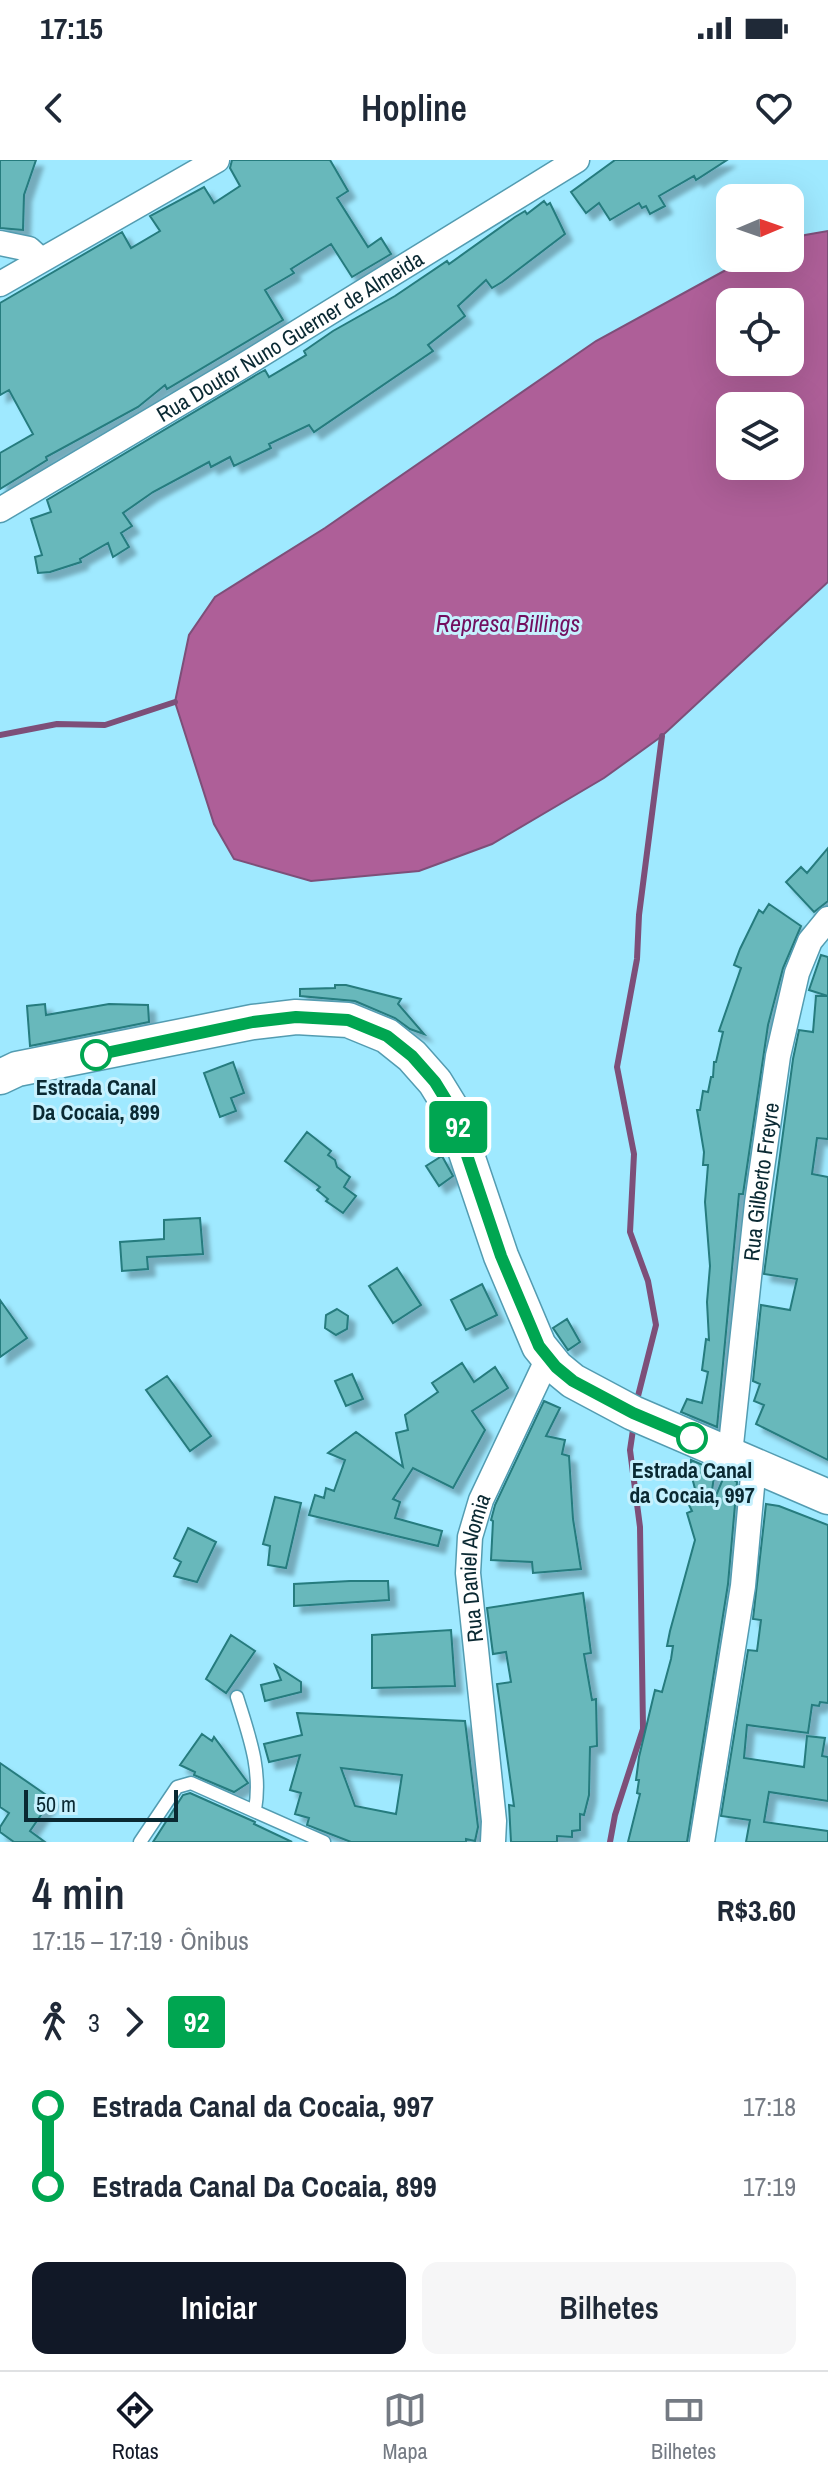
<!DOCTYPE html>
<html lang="pt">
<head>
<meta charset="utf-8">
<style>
  :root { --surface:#fff; --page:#f6f6f7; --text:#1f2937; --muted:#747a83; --line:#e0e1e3; --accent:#111827 }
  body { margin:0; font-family:"Archivo Narrow",sans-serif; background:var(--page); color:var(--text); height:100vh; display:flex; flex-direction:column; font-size:30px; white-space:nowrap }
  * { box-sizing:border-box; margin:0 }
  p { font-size:26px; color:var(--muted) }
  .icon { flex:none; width:44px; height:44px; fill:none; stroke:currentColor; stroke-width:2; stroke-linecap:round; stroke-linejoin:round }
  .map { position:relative; height:1682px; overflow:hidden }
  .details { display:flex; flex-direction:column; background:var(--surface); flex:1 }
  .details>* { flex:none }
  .badge { padding:0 16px; border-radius:6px; font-size:28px; line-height:52px }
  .needle { width:52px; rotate:88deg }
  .tools { position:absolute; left:716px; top:24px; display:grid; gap:16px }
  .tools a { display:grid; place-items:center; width:88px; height:88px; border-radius:16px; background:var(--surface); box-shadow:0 8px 32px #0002; font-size:40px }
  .scale { position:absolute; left:24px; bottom:20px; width:154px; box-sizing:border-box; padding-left:8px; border:4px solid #0a2932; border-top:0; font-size:22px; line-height:28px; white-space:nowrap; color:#0a2932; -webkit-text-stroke:6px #c6f1fe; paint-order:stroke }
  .map>.badge { position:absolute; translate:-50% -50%; box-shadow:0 0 0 4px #fff }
  .legs { display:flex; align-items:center; gap:12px; height:88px; padding:0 32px; font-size:26px }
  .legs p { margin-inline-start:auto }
  .head { display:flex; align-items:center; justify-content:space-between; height:136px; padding:0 32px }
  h1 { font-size:44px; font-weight:600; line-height:60px }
  .action { display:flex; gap:16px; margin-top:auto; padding:16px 32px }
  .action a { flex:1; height:92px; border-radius:16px; background:var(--accent); color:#fff; font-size:32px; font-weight:600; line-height:92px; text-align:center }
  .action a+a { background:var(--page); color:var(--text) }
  ul { padding:0 32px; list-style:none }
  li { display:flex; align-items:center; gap:28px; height:80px; font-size:30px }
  li i { display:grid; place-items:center; width:12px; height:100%; margin:0 10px; background:currentColor }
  li i::after { content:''; width:20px; height:20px; margin:-10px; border:6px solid; border-radius:50%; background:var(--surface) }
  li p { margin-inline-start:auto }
  li:first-child i { background:linear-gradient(#0000 50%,currentColor 0) }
  li:last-child i { background:linear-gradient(currentColor 50%,#0000 0) }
  .status { display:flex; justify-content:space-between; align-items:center; height:56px; padding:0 40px; background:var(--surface); direction:ltr }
  .status svg { height:22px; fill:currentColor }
  header { display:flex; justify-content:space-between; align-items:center; height:104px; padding:0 32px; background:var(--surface); font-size:36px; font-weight:600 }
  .tabs { display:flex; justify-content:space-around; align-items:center; height:112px; border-top:2px solid var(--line); background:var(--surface); font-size:22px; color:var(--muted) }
  .tabs a { display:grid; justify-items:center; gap:4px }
  .tabs .selected { color:var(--accent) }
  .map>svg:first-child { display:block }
</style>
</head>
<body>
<div class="status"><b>17:15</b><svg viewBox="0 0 49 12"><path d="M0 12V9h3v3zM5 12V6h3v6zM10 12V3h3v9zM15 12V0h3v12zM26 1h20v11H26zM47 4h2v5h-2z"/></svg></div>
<header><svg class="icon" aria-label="back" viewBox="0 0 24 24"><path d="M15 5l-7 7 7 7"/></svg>Hopline<svg class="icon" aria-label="heart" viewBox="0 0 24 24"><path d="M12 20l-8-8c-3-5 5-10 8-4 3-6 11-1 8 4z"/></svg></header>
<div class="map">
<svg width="828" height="1682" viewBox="0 0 828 1682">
  <defs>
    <filter id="shadow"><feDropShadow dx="7" dy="7" stdDeviation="2" flood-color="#0004"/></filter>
  </defs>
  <rect width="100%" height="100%" fill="#9fe9ff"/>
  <path fill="#ae5f98" stroke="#7d4f79" stroke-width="2" fill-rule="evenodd" d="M828 71V422L662 576 604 618 492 684 419 711 311 721 234 699 214 664 175 542 189 475 215 437 325 368 596 181 735 105 751 98H790V81L805 75ZM730 142H790V202H730ZM730 246H790V306H730Z"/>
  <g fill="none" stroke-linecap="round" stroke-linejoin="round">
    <path stroke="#7d4f79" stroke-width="6" d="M0 575 57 564 105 565 175 542
      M637 1240 656 1165 648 1121 630 1072 634 994 617 907 637 799 639 755 662 576
      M610 1682 615 1655 643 1569 640 1367 630 1290 634 1263"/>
  </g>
  <path fill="#68b8bb" stroke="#257b7e" stroke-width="2" fill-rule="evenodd" filter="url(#shadow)" d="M0 0H36L24 35 23 70 0 68Z
    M232 0H330L348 31 337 38 368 87 381 78 391 94 352 117 331 84 291 109 294 113 265 130 283 160 167 229 165 225 138 247 46 297 47 300 0 329V293L33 274 9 230 0 235V143L122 72 131 88 160 71 150 56 204 27 214 43 240 26 230 8Z
    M615 0H727L696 20 694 16 659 36 665 46 650 54 646 46 642 48 639 43 610 60 599 43 586 53 571 32Z
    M544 41 547 45 550 43 565 74 502 122 492 128 486 120 458 146 465 156 428 185 433 191 314 272 309 265 269 284 271 288 234 306 230 297 211 307 209 302 153 332 123 353 132 366 121 373 129 387 113 397 108 383 80 399 81 402 50 412 38 413 35 397 42 395 31 359 51 352 47 340 256 215 265 210 269 217 306 195 304 191 333 171 395 136 447 101 449 104 515 57 525 51 527 54Z
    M828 688V741L814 752 786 722 801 707 807 713Z
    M769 744 801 766 783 808 768 865 743 1034H739L717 1267 681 1252 687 1239 702 1243 708 1212 702 1210 706 1179 709 1180 707 1142 710 1106 705 1042 708 1005H703L704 992 697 950H700L703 931 708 932 711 917H713L714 902H716L723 872 719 871 741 808 734 805 740 789 759 750 763 753Z
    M821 795 828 797V836L809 830Z
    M335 825H346L401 839 398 844 424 874 410 869 395 858 355 841 300 836V829L335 828Z
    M816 836H828V979L817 978 812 1014 828 1017V1300L756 1264 764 1245 754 1241 760 1224 753 1221 761 1145 790 1150 797 1119 764 1114 793 899 799 870 813 872Z
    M45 844 46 855 109 844 148 845 149 862 30 886 27 846Z
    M233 902 244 933 231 938 236 951 220 957 204 913Z
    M307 972 331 991 328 995 335 1000 337 1007 350 1017 344 1027 356 1036 343 1053 326 1041 328 1039 317 1030 320 1027 285 1001Z
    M442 996 453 1016 439 1026 426 1006Z
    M200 1058 203 1094 147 1097 148 1109 122 1111 120 1082 164 1079V1060Z
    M397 1108 421 1145 393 1163 369 1126Z
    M482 1124 497 1155 466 1170 451 1140Z
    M0 1140 27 1178 0 1197Z
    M337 1149 348 1156 347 1169 336 1175 325 1168 326 1155Z
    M567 1159 580 1182 568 1190 553 1168Z
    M462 1203 474 1222 495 1207 508 1228 472 1251 485 1270 453 1328 413 1308 393 1339 400 1342 395 1358 442 1371 438 1386 309 1355 315 1335 324 1338 326 1328 334 1331 345 1300 328 1293 356 1272 403 1307 396 1273 408 1270 405 1255 438 1232 432 1223Z
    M352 1214 363 1239 346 1246 335 1221Z
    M167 1216 211 1276 190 1291 146 1230Z
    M544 1241 560 1248 546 1276 565 1280 562 1294 569 1296 573 1359 581 1409 533 1413 532 1402 491 1400 493 1361 491 1360 495 1345Z
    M691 1300 715 1310 711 1337 715 1338 725 1314 737 1322 728 1424 687 1682H628L640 1634 637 1633 639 1620H636L639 1597 655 1530 662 1532 671 1499 673 1486H667L670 1471 695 1380 687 1353 692 1351 689 1345 698 1340 690 1310Z
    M275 1337 301 1343 286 1408 268 1405 270 1386 263 1384Z
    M766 1344 779 1346 828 1365V1543L820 1542 819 1546 812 1545 808 1573 747 1565 744 1598 804 1607 807 1576 825 1578 822 1596 828 1597V1641L769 1632 764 1662 828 1671V1682H746L750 1660 721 1656 748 1490 757 1491 761 1460 753 1459Z
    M188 1368 216 1382 197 1422 174 1416 181 1402 174 1398Z
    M350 1421H388L389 1440 294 1446V1424Z
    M583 1433 591 1493 584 1494 592 1540 596 1539 597 1586 590 1587 589 1635 584 1655 580 1654V1670L572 1671V1677L557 1676V1682H511L509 1645 514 1646 497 1524 511 1522 506 1492 493 1494 487 1448Z
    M451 1470 455 1526 372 1528V1475Z
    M231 1475 255 1491 226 1533 206 1519Z
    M275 1505 301 1522V1532L265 1541 261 1525 281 1520Z
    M297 1553 465 1561 478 1667 475 1681 466 1679V1682H351L307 1665 309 1658 295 1654 301 1633 290 1630 300 1595 269 1602 264 1584 302 1575ZM341 1608 402 1615 396 1654 355 1646Z
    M202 1574 212 1581 214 1577 248 1623 234 1632 194 1615 195 1612 180 1605Z
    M0 1603 52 1639 30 1671 45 1682H14L0 1672V1667L9 1653 0 1647Z
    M190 1633 255 1662 254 1664 292 1682H153L183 1635Z"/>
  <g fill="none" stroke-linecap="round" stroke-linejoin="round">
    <defs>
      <path id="service" d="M237 1537C249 1576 262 1609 255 1650
        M140 1682 177 1627 191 1623 324 1682"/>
      <g id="minor">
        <path d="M0 83 29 89 41 100"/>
        <path d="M0 124 217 0"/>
        <path id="s1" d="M0 350 241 207 577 0"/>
        <path id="s2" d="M730 1294 757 1043 778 896 797 813 810 781 828 759"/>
        <path id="s3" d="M493 1682 494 1661 468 1413 470 1377 481 1340 548 1198"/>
        <path d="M702 1682 743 1426 754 1305"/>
      </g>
      <path id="secondary" d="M0 917 17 909 253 862 296 857 348 860 387 876 412 896 435 922 451 948 501 1096 539 1186 556 1207 573 1221 633 1253 828 1337"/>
    </defs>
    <use href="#service" stroke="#539cb1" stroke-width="15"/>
    <use href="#minor" stroke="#539cb1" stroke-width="27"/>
    <use href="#secondary" stroke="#539cb1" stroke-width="37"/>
    <use href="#service" stroke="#fff" stroke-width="12"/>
    <use href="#minor" stroke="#fff" stroke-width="24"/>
    <use href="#secondary" stroke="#fff" stroke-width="34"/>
  </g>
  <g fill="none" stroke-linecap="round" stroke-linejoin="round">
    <defs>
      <path id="line-1" d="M96 895 253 862 296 857 348 860 387 876 412 896 435 922 451 948 501 1096 539 1186 556 1207 573 1221 633 1253 692 1278"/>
    </defs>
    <use href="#line-1" stroke="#fff" stroke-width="18"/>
    <use href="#line-1" stroke="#00a651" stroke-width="12"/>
  </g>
  <g fill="#fff" stroke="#00a651" stroke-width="4">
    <circle cx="96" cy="895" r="14"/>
    <circle cx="692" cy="1278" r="14"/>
  </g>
  <g text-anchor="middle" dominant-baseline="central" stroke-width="6" stroke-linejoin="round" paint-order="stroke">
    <g font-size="22" fill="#0a2932" stroke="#c6f1fe">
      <text stroke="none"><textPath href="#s1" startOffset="338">Rua Doutor Nuno Guerner de Almeida</textPath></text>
      <text stroke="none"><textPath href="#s2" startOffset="274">Rua Gilberto Freyre</textPath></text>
      <text stroke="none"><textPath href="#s3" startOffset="276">Rua Daniel Alomia</textPath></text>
    </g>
    <g font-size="22" font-weight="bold" fill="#0a2932" stroke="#c6f1fe">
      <text x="96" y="927">Estrada Canal<tspan x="96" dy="25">Da Cocaia, 899</tspan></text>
      <text x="692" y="1310">Estrada Canal<tspan x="692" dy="25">da Cocaia, 997</tspan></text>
    </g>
    <g font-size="24" font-style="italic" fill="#720e5e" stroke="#c6f1fe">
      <text x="508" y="463">Represa Billings</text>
    </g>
  </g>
</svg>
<div class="tools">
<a><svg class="needle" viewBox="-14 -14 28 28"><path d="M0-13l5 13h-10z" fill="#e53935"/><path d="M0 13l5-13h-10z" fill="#747a83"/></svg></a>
<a><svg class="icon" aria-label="locate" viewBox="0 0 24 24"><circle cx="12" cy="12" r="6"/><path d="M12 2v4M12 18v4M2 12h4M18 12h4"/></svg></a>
<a><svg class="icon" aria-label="layers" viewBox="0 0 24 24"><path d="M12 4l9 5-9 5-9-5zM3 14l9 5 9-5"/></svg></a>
</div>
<div class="scale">50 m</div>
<b class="badge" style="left:458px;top:967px;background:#00a651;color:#fff">92</b>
</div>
<section class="details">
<div class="head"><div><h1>4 min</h1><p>17:15 – 17:19 · Ônibus</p></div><b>R$3.60</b></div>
<div class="legs"><svg class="icon" aria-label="walk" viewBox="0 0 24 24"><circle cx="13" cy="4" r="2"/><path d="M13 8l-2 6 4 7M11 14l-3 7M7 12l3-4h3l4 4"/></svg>3<svg class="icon" aria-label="forward" viewBox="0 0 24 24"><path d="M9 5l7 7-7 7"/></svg><b class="badge" style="background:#00a651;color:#fff">92</b></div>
<ul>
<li><i style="color:#00a651"></i><b>Estrada Canal da Cocaia, 997</b><p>17:18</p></li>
<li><i style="color:#00a651"></i><b>Estrada Canal Da Cocaia, 899</b><p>17:19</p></li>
</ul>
<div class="action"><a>Iniciar</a><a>Bilhetes</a></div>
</section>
<nav class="tabs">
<a class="selected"><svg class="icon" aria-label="directions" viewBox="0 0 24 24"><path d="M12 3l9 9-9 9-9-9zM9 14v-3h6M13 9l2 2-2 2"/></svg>Rotas</a>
<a><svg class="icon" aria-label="map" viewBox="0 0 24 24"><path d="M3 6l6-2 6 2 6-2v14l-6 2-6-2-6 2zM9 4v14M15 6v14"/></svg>Mapa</a>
<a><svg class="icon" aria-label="tickets" viewBox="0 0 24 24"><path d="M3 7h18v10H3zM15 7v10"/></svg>Bilhetes</a>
</nav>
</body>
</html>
